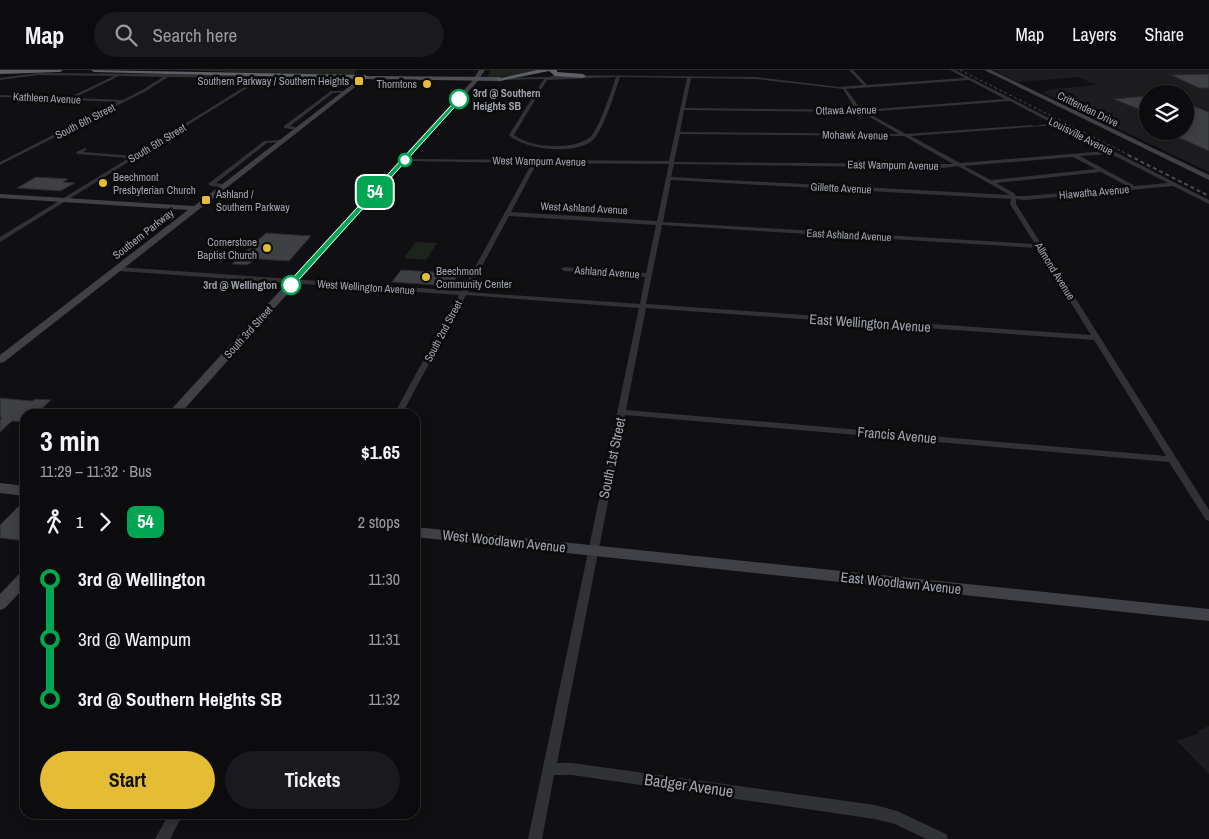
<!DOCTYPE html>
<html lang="en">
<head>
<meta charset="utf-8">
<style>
  :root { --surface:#0c0c0e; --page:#1a1a1c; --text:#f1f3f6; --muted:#9a9b9e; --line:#2c2c2e; --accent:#e5bd34 }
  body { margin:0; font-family:"Archivo Narrow",sans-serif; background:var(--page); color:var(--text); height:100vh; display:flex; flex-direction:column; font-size:19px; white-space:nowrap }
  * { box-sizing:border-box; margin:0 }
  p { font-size:16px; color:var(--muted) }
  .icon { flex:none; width:28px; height:28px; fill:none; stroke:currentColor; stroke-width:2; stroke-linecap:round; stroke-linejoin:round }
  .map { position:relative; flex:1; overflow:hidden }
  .sheet { position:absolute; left:20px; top:339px; width:400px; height:410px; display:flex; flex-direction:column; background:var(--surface); border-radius:15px; box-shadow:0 2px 12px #0003,0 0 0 1px var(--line) }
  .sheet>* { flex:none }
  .badge { padding:0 10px; border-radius:8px; font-size:18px; line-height:32px }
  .fabs { position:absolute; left:1139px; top:15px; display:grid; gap:10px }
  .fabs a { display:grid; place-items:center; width:55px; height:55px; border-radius:50%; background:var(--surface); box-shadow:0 2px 12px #0003,0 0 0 1px var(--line); font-size:25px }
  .map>.badge { position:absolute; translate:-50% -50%; box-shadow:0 0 0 2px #fff }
  .legs { display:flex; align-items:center; gap:8px; height:55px; padding:0 20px; font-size:16px }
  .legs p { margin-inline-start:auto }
  .head { display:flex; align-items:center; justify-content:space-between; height:85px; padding:0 20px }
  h1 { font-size:28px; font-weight:700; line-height:38px }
  .cta { display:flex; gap:10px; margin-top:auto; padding:10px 20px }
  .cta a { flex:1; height:58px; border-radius:30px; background:var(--accent); color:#111; font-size:20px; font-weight:700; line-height:58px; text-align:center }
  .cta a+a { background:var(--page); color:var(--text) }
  ul { padding:0 20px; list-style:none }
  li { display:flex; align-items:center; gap:18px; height:60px; font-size:19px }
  li i { display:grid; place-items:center; width:8px; height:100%; margin:0 6px; background:currentColor }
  li i::after { content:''; width:12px; height:12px; margin:-6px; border:4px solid; border-radius:50%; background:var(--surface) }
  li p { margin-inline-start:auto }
  li:first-child i { background:linear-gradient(#0000 50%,currentColor 0) }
  li:last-child i { background:linear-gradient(currentColor 50%,#0000 0) }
  header { display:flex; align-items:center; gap:30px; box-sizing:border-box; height:70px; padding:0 25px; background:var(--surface); border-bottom:1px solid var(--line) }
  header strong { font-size:24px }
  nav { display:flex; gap:28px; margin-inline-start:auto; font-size:18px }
  .search { width:350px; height:45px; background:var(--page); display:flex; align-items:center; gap:12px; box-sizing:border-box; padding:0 18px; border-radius:28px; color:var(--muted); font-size:19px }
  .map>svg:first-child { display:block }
</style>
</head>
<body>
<header>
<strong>Map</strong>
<div class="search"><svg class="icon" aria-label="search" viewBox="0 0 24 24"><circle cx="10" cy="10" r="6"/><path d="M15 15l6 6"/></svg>Search here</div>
<nav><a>Map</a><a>Layers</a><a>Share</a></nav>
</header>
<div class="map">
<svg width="1209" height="769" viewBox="0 0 1209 769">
  <rect width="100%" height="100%" fill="#101012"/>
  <path fill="#1d1c1e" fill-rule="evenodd" d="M994 0H1209V102L1044 23 1046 21 1054 19 1097 15 1078 7 1018 12ZM1148 24H1185V61H1148Z
    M1209 656V704L1177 671 1199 663 1197 661Z"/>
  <path fill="#1d241e" d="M174 0H357L353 6Z
    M490 0H541L512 6 487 8Z
    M416 172 437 173 426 190 404 188Z"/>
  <path fill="#3f4044" stroke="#2b2a2d" d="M1209 4V18H1199L1171 5Z
    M1148 26V43L1114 29Z
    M1185 33 1209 42V81L1164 61H1185Z
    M36 107 68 109 63 112 75 113 60 121 17 118Z
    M266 163 311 166 289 191 257 189 247 195 232 194Z
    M401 200 433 202 459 204 451 216 392 212Z
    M0 328 33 331 35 329 51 330 36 344H25V352L12 351 0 362V350L2 348H0Z
    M25 430V471L0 468V455Z"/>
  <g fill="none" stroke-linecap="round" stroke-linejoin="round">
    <path fill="#313236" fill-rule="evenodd" d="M849 0H853L867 15 965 8 950 0H955L1209 130V134L1173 116 1026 130 1016 129V134L1209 440V451L1206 450 1169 392 625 345 557 693H572L875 735 897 741 946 764 948 769H926L895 754 875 749 572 705H554L542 769H528L639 238 466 225 402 344H394L459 225 119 201 116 199 119 197 462 221 532 93 405 91 403 90V89L534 90 538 86 540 87 539 90 669 91 687 8 620 7C615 22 604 58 594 69 577 86 525 80 509 65L544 9 500 10 499 8 549 7 555 5 756 7 839 17 863 15ZM616 7C611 21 599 60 589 68 579 75 566 76 555 76 540 76 525 73 514 65L547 10ZM691 8 756 9 843 19 856 40 685 38ZM969 10 1005 29 862 40 860 38 846 19ZM1010 31 1052 53 1034 56 1032 55 906 64 866 42ZM684 40 861 42 899 64 680 62ZM1056 55 1106 81 960 93 911 66ZM680 64 904 66 953 94 674 92ZM1111 84 1168 113 1135 116 1080 86ZM1073 87 1096 99 991 110 964 96ZM537 93 669 94 657 151 511 142ZM674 94 943 98 958 96 1010 125 671 107ZM1101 102 1129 117 1026 126H1016L1014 123 996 113ZM671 110 1011 129 1010 134 1035 174 663 152ZM509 146 656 155 646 203 564 197 561 199 564 201 645 207 640 234 468 222ZM662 155 1037 178 1091 265 646 234ZM646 238 1094 270 1166 386 626 340Z
      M38 3 168 4 265 7 0 172V167L129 88 78 84 76 83V82L85 78 87 79 83 82 133 86 259 8 168 7 146 21 0 95V92L118 32 0 27V25L68 28 114 6 38 5 0 10V8ZM119 6 163 7 144 19 123 30 74 28Z
      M331 21H345L347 22 333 23 290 56 298 58V60L284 58V56Z
      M284 70V72H282L267 73 216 113 227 115V117L211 116 208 114 264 71Z
      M169 744H183L170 769H155Z"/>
    <path fill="#404146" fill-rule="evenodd" d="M479 0H485L477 12 180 344H167L473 10Z
      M984 0H991L1209 105V110Z
      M363 6 368 7 4 292 0 293V285L188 140 0 128V124L194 136Z
      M0 413 25 416V426L0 423Z
      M415 457 1209 539V551L415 467Z
      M25 501V517L5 538 0 540V524L20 503Z"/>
    <path fill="#4e4e55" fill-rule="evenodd" d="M363 6 500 7 503 9 500 11 365 9Z"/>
    <path fill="#5e5f67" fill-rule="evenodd" d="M0 0H63L60 2 0 4Z
      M91 0 365 5 368 7 365 9 94 2Z
      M537 0H557V2L583 4 586 6 583 8 555 6 549 1 500 11 497 9Z"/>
    <path stroke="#4b4b51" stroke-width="1" stroke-dasharray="3 2.5" stroke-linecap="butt" d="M960 0 1131 86"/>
    <path stroke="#4b4b51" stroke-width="2" stroke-dasharray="4 3" stroke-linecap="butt" d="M1128 85 1209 126"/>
  </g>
  <path fill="#00a651" stroke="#fff" d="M459 27 461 30 293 216H288V213Z"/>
  <g fill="#e5bd34" stroke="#0b0b0c" stroke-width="2">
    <rect x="354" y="6" width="10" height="10" rx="2.5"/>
    <circle cx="427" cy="14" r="5"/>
    <circle cx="103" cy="113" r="5"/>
    <rect x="201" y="125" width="10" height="10" rx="2.5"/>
    <circle cx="267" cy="178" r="5"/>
    <circle cx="426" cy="207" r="5"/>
  </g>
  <g fill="#fff" stroke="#00a651" stroke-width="2.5">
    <circle cx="459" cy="29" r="9"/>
    <circle cx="405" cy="90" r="6"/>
    <circle cx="291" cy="215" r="9"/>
  </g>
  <g text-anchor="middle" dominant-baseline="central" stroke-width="5" stroke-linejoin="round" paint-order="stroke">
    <g font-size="11" fill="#a2a5b1" stroke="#0b0b0c" text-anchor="end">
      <text x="349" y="11">Southern Parkway / Southern Heights</text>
      <text x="417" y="14">Thorntons</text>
      <text x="113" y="107" text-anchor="start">Beechmont<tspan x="113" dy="13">Presbyterian Church</tspan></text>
      <text x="216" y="124" text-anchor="start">Ashland /<tspan x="216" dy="13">Southern Parkway</tspan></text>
      <text x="257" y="172">Cornerstone<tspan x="257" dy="13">Baptist Church</tspan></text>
      <text x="436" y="201" text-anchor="start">Beechmont<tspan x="436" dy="13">Community Center</tspan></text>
    </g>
    <g font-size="11" font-weight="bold" fill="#a2a5b1" stroke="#0b0b0c" text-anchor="start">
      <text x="473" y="23">3rd @ Southern<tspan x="473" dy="13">Heights SB</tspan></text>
      <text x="277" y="215" text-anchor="end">3rd @ Wellington</text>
    </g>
    <g font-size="11" fill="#a2a5b1" stroke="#0b0b0c">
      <text transform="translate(47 28) rotate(3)">Kathleen Avenue</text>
      <text transform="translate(1088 39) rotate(26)">Crittenden Drive</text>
      <text transform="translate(846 40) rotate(-1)">Ottawa Avenue</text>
      <text transform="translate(85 51) rotate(-27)">South 6th Street</text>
      <text transform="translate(855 65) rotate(1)">Mohawk Avenue</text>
      <text transform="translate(1081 66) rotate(27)">Louisville Avenue</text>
      <text transform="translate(157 73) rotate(-31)">South 5th Street</text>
      <text transform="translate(539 91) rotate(1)">West Wampum Avenue</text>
      <text transform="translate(893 95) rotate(1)">East Wampum Avenue</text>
      <text transform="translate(841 118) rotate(3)">Gillette Avenue</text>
      <text transform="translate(1094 122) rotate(-5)">Hiawatha Avenue</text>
      <text transform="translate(584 138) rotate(3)">West Ashland Avenue</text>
      <text transform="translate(143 164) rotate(-38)">Southern Parkway</text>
      <text transform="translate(849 165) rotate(3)">East Ashland Avenue</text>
      <text transform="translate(1055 201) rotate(58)">Allmond Avenue</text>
      <text transform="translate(607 202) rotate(4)">Ashland Avenue</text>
      <text transform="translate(366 217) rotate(4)">West Wellington Avenue</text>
      <text transform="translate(443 261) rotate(-62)">South 2nd Street</text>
      <text transform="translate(248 262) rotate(-48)">South 3rd Street</text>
    </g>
    <g font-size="14" fill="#a2a5b1" stroke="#0b0b0c">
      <text transform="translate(870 253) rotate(4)">East Wellington Avenue</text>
      <text transform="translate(897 365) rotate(5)">Francis Avenue</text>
      <text transform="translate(612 388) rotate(-78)">South 1st Street</text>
      <text transform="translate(504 471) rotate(6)">West Woodlawn Avenue</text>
      <text transform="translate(901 513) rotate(6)">East Woodlawn Avenue</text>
    </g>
    <g font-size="16" fill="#a2a5b1" stroke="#0b0b0c">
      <text transform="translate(689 715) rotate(8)">Badger Avenue</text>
    </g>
  </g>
</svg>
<div class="fabs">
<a><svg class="icon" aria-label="layers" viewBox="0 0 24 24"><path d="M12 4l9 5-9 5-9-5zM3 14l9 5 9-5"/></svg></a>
</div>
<b class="badge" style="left:375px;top:122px;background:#00a651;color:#fff">54</b>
<section class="sheet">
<div class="head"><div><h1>3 min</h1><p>11:29 – 11:32 · Bus</p></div><b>$1.65</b></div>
<div class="legs"><svg class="icon" aria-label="walk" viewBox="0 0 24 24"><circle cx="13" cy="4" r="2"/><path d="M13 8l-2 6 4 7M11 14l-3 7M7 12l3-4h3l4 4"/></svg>1<svg class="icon" aria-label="forward" viewBox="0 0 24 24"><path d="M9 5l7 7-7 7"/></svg><b class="badge" style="background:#00a651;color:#fff">54</b><p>2 stops</p></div>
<ul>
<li><i style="color:#00a651"></i><b>3rd @ Wellington</b><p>11:30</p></li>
<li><i style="color:#00a651"></i><span>3rd @ Wampum</span><p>11:31</p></li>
<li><i style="color:#00a651"></i><b>3rd @ Southern Heights SB</b><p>11:32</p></li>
</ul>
<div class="cta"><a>Start</a><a>Tickets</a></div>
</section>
</div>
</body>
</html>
